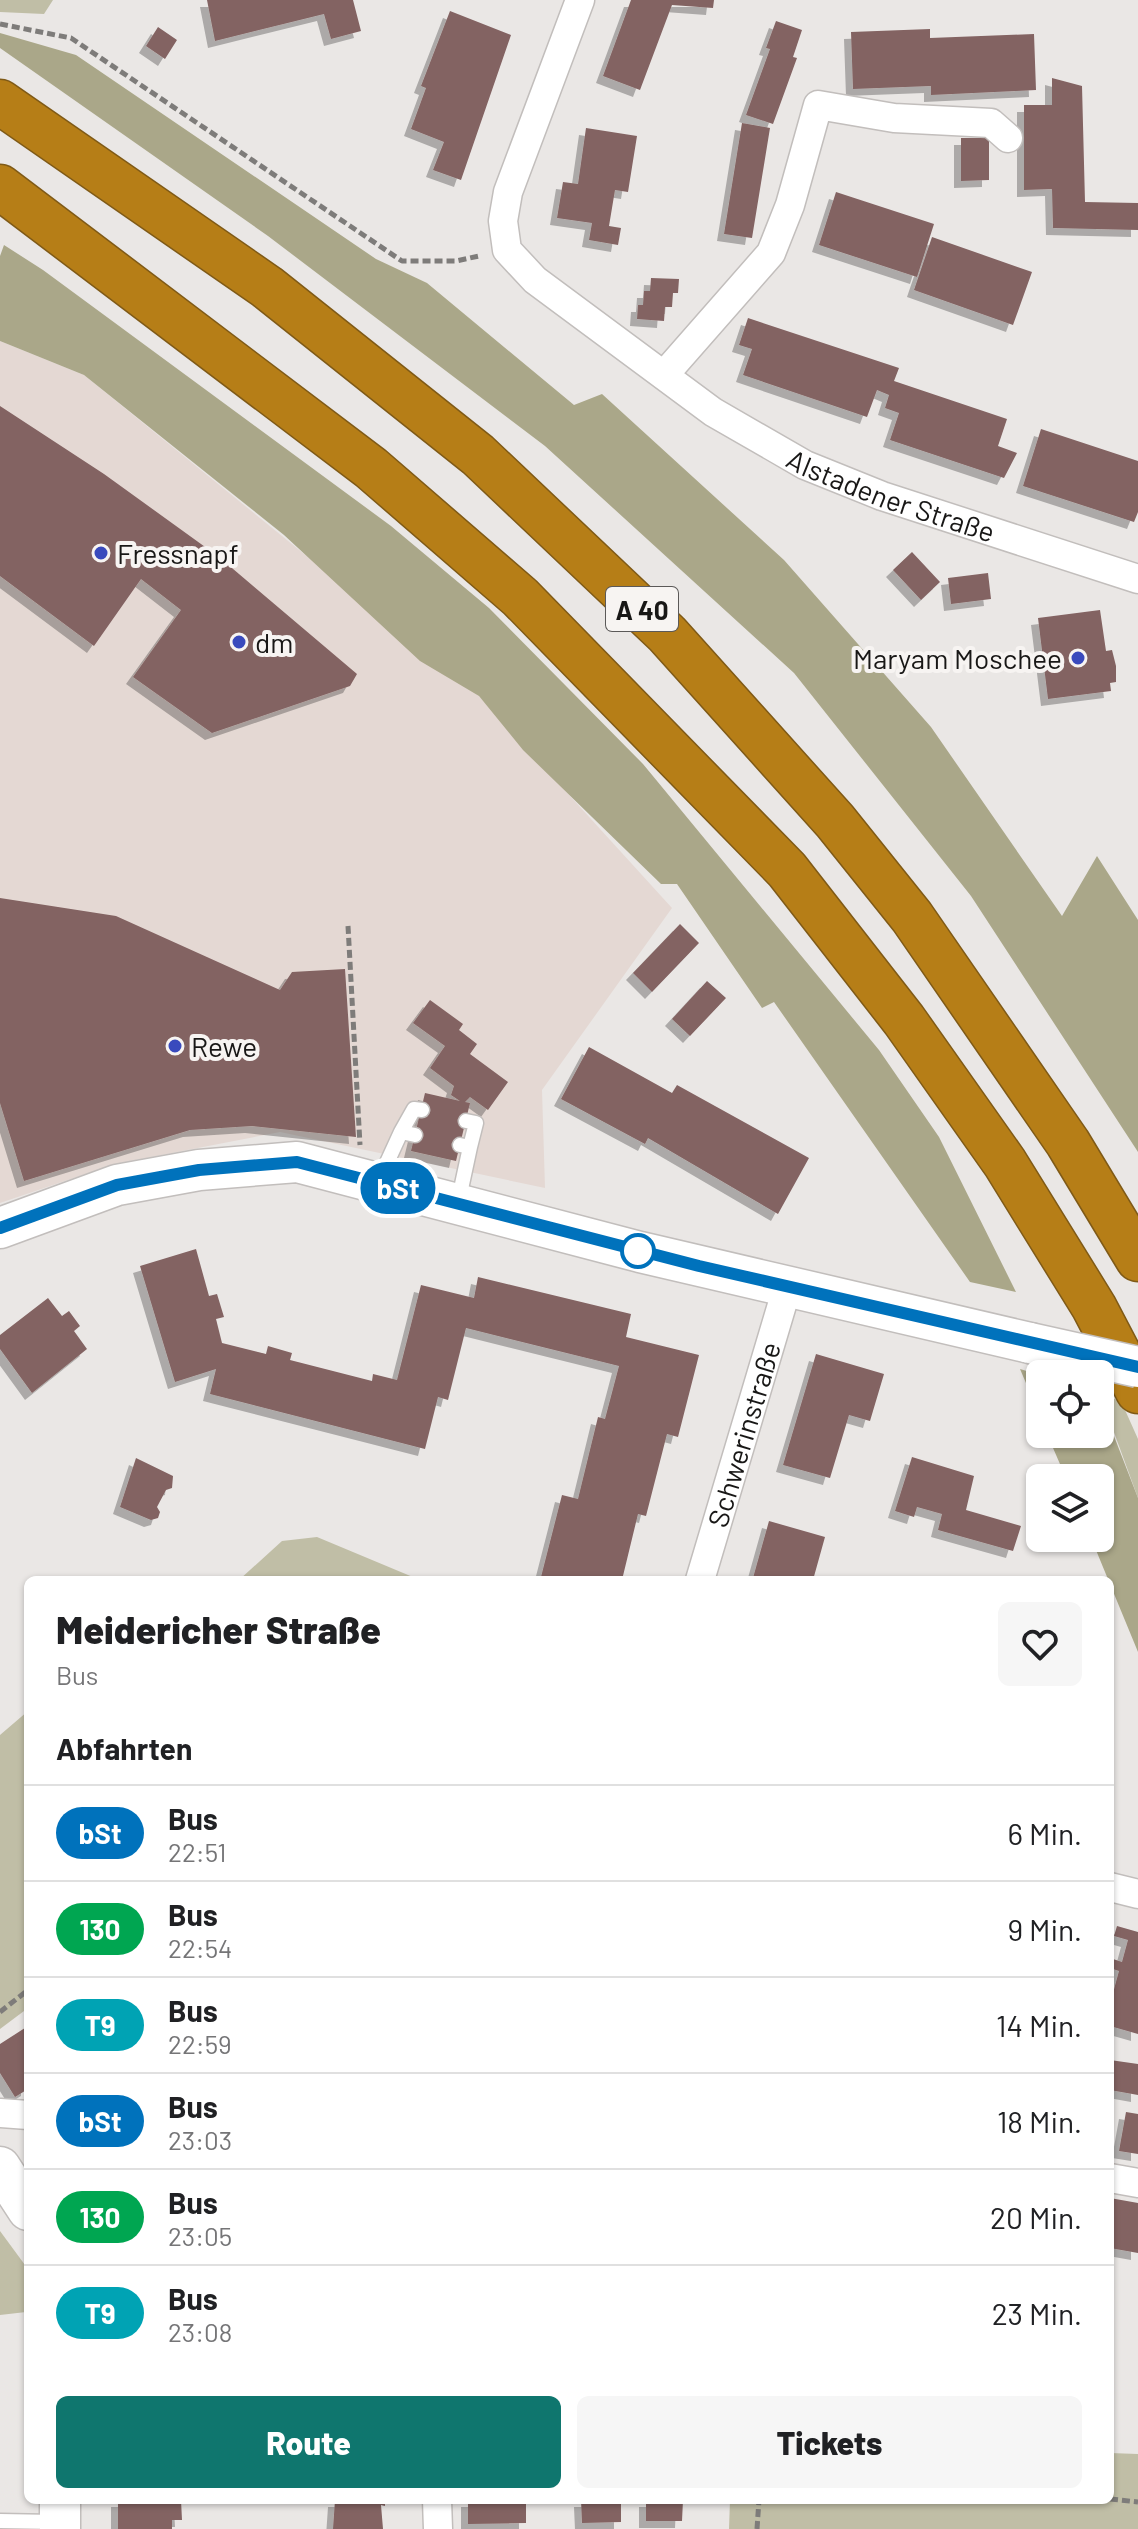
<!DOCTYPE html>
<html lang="de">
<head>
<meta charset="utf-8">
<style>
  :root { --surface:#fff; --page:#f6f6f6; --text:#202124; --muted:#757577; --line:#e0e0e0; --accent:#0f766e }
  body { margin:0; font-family:Barlow,sans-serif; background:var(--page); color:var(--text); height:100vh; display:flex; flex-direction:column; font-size:30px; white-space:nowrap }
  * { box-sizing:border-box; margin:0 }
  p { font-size:26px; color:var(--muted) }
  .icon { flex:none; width:44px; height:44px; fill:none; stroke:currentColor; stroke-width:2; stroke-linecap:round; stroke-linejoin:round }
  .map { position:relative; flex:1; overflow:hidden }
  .details { position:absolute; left:24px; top:1576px; width:1090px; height:928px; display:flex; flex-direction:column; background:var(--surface); border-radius:12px; box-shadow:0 2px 6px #0004 }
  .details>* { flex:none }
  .badge { padding:0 16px; border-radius:26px; font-size:28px; line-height:52px }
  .fabs { position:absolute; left:1026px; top:1360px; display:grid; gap:16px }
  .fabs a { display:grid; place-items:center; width:88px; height:88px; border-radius:12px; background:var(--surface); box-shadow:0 2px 6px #0004; font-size:40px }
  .map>.badge { position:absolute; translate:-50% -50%; box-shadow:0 0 0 4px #fff }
  h2 { padding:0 32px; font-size:30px; line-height:72px }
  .round { display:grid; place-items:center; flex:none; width:84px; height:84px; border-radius:12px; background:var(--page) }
  .headline { display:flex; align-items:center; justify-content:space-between; height:136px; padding:0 32px }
  h1 { font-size:38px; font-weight:800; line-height:60px }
  .primary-button { display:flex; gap:16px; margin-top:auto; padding:16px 32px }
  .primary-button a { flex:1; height:92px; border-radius:12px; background:var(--accent); color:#fff; font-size:32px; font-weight:800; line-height:92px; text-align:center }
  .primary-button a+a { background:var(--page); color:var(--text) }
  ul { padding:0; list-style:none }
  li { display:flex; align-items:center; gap:24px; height:96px; padding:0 32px; border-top:2px solid var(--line) }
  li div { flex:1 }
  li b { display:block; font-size:30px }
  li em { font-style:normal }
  li .badge { min-width:88px; font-weight:700; text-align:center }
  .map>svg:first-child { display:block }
</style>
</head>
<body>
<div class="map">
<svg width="1138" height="2529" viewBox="0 0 1138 2529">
  <defs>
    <filter id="shadow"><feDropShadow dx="-7" dy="7" stdDeviation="0" flood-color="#0004"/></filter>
  </defs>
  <rect width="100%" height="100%" fill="#eae7e5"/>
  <path fill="#e4d8d3" d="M0 341 84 375 479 696 672 908 542 1090 545 1188 280 1132 115 1164 0 1203Z"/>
  <path fill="#c0bea6" d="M0 0H53L44 14 0 12Z
    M1100 1394 1121 1401 1138 1439V1498Z
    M317 1537 420 1580H239L282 1541Z
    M28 1711V2008L0 2029V1735Z
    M0 2231 25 2265 26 2312 0 2315Z
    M1110 2453 1138 2454V2529H729L730 2500H1110Z"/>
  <path fill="#aaa789" d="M0 33 76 55 376 259 427 283 574 405 602 394 784 560 931 727 1062 916 1097 856 1138 920V1152L971 896 794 673 545 446 268 236 0 48Z
    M4 245 43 270 391 526 489 608 643 764 879 1050 939 1137 1016 1292 970 1282 774 1002 762 1008 677 884H661L523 750 479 696 420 661 284 535 84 375 0 341V256Z
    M1020 1369 1040 1375V1416Z
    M1100 1400 1138 1498V1652L1091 1538H1100V1478H1066L1047 1434H1100Z"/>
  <path fill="#836362" filter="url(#shadow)" d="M207 0H353L361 31 331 39 324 14 215 41Z
    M631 0H714L713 8 672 5 640 90 603 76Z
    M450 11 511 35 461 180 433 170 444 142 411 129 426 88 421 86Z
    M776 21 802 30 793 57 797 58 773 124 746 115 770 49 766 48Z
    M158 27 177 40 165 59 146 46Z
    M930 29V38L1034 34 1036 90 931 95V86L853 89 851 32Z
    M1052 78 1082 86 1085 202 1138 203V230L1053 228 1052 189 1024 190V105H1052Z
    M742 123 770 128 752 238 724 234Z
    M586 128 637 136 628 192 615 190 609 226 621 228 618 245 589 240 592 223 557 218 563 182 578 184Z
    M961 138H989V180L961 181Z
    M836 192 934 224 917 277 819 245Z
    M932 237 1032 272 1013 325 914 290Z
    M651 278 679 279 678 293H673L672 307H665L664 321 637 319 638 305H643L644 291H650Z
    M748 318 899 368 894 381 1007 419 998 446 1017 453 1004 478 890 440 899 413 885 408 889 395 877 390 867 417 743 375 752 349 739 345Z
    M0 406 104 474 219 557 357 674 350 686 212 733 133 677 181 610 141 579 94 646 0 576Z
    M1041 429 1138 461V512L1134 522 1023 486Z
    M912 552 940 582 921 600 893 570Z
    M988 573 991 599 951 604 948 578Z
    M1100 610 1106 651 1112 650 1116 666V682L1110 683 1111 691 1048 699 1038 618Z
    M0 898 116 916 280 990 292 972 345 969 356 1137 252 1126 190 1130 24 1181 0 1103Z
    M680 924 699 943 652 992 633 973Z
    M707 981 726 998 690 1036 672 1019Z
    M430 1000 463 1024 459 1030 477 1044 470 1054 508 1082 488 1110 470 1097 465 1102 470 1103 456 1161 411 1151 425 1093 460 1101 451 1095 454 1086 430 1068 445 1046 413 1023Z
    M589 1047 672 1093 677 1085 809 1158 778 1214 648 1138 645 1144 561 1099Z
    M196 1249 209 1296 217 1294 224 1317 216 1319 222 1343 266 1354 268 1346 292 1353 290 1360 372 1381 373 1374 397 1380 421 1285 474 1298 478 1277 631 1314 626 1337 699 1355 678 1437 667 1434 646 1516 638 1514 622 1580 541 1577 562 1495 578 1499 598 1417 605 1419 619 1366 466 1328 448 1400 438 1397 425 1449 210 1394 216 1369 175 1382 140 1266Z
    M48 1298 62 1316 69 1311 80 1326 74 1331 87 1349 32 1393 0 1349V1335Z
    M816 1354 884 1374 870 1421 849 1415 830 1478 783 1465Z
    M912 1457 974 1476 966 1510 1021 1526 1013 1551 938 1530 942 1514 917 1507 914 1517 895 1511Z
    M136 1458 173 1476 172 1488 166 1490 157 1507 160 1512 158 1518 151 1520 120 1507Z
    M769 1521 825 1537 813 1580 753 1578Z
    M1117 1926 1138 1932V2034L1110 2026V1992L1113 1993 1119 1971 1110 1968V1958L1122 1962 1128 1940 1114 1936Z
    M28 2026V2089L15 2097 0 2073V2044Z
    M1110 2060 1138 2064V2095L1110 2090Z
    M1126 2112 1138 2114V2154L1119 2151Z
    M1110 2198 1138 2203V2253L1110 2248Z
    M118 2500H181L182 2520H172V2529H118Z
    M335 2500H385V2506L381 2505 383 2529H333Z
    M468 2500H526V2523L468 2524Z
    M581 2500H621V2522L582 2523Z
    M646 2500H683L682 2521H646Z"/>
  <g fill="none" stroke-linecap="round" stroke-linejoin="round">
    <defs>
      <path id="lane" d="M466 1121 476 1123 470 1147
        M401 1132 414 1109 422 1110
        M379 1180 401 1132 415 1135
        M458 1203 470 1147 460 1145
        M0 2521 56 2522"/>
      <g id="street">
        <path id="s1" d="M580 0 508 192 503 221 507 250 535 280 713 412 805 465 882 496 1138 579"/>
        <path d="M664 375 771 253 790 205 818 105 894 118 991 123 1008 138"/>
        <path id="s2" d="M700 1580 787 1288"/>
        <path d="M1110 1887 1138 1894"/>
        <path d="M0 2113 28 2115"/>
        <path d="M1110 2178 1138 2183"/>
        <path d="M437 2500 438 2529"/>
      </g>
      <path id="secondary" d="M0 1228 117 1185 199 1170 297 1162 640 1252 1030 1343
        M0 2167 28 2210
        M60 2500V2529"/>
      <path id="highway" d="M0 102 267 287 478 455 667 634 835 821 912 917 1068 1143 1138 1259
        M0 187 371 468 520 597 787 870 904 1020 1005 1163 1094 1307 1138 1391"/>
    </defs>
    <use href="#lane" stroke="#c2bebc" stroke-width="17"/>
    <use href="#street" stroke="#c2bebc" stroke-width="31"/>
    <use href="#secondary" stroke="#c2bebc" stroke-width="43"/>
    <use href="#highway" stroke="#7f5a17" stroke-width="47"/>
    <path stroke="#7e7c7a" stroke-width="5" stroke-dasharray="8 4" stroke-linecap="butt" d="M0 24 71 38 402 261H456L479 256
      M348 926 360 1145
      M0 2012 28 1990
      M1110 2499 1138 2502
      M757 2529 759 2500"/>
    <use href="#lane" stroke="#fff" stroke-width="14"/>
    <use href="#street" stroke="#fff" stroke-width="28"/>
    <use href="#secondary" stroke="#fff" stroke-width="40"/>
    <use href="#highway" stroke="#b67e17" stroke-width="44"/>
    <defs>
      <path id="secondary-bridge" d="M1030 1343 1138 1367"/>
    </defs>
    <use href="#secondary-bridge" stroke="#c2bebc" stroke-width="43" stroke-linecap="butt"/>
    <use href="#secondary-bridge" stroke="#fff" stroke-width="40"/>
  </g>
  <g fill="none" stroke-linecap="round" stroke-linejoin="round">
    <defs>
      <path id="line" d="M0 1228 117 1185 199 1170 297 1162 699 1266 1138 1367"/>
    </defs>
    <use href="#line" stroke="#fff" stroke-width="18"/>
    <use href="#line" stroke="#0072bc" stroke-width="12"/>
  </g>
  <g fill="#394abd" stroke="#f7f4f2" stroke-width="3">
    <circle cx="101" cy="553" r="8"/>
    <circle cx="239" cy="642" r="8"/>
    <circle cx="1078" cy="658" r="8"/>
    <circle cx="175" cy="1046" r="8"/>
  </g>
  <circle fill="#fff" stroke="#0072bc" stroke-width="4" cx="638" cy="1251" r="16"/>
  <g text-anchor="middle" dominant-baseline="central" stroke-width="8" stroke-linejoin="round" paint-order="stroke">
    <rect fill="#f7f4f2" stroke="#5b5958" stroke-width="2" x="606" y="587" width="72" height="44" rx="6"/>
    <g font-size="26" font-weight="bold" fill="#181716">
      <text x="642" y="609">A 40</text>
    </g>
    <g font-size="28" fill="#181716" stroke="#f7f4f2">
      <text stroke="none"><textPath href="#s1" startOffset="724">Alstadener Straße</textPath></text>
      <text stroke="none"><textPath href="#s2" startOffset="152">Schwerinstraße</textPath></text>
    </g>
    <g font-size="28" fill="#181716" stroke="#f7f4f2" text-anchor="start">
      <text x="117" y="553">Fressnapf</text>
      <text x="255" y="642">dm</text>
      <text x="1062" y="658" text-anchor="end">Maryam Moschee</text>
      <text x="191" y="1046">Rewe</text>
    </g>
  </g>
</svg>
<div class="fabs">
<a><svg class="icon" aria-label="locate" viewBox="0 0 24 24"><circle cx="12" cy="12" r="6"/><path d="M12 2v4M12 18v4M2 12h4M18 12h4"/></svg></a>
<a><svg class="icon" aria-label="layers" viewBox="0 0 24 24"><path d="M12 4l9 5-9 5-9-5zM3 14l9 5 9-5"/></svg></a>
</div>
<b class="badge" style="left:398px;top:1188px;background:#0072bc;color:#fff">bSt</b>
<section class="details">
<div class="headline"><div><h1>Meidericher Straße</h1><p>Bus</p></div><a class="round"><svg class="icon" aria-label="heart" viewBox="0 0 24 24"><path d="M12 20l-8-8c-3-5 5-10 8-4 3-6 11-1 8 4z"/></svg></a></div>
<h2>Abfahrten</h2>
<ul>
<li><span class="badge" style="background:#0072bc;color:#fff">bSt</span><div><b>Bus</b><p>22:51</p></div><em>6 Min.</em></li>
<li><span class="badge" style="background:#00a651;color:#fff">130</span><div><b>Bus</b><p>22:54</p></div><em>9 Min.</em></li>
<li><span class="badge" style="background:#00a3b4;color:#fff">T9</span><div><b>Bus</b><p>22:59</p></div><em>14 Min.</em></li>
<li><span class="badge" style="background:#0072bc;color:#fff">bSt</span><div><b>Bus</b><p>23:03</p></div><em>18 Min.</em></li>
<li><span class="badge" style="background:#00a651;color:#fff">130</span><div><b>Bus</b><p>23:05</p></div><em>20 Min.</em></li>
<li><span class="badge" style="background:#00a3b4;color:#fff">T9</span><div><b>Bus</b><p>23:08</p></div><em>23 Min.</em></li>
</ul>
<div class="primary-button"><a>Route</a><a>Tickets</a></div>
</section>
</div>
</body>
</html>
